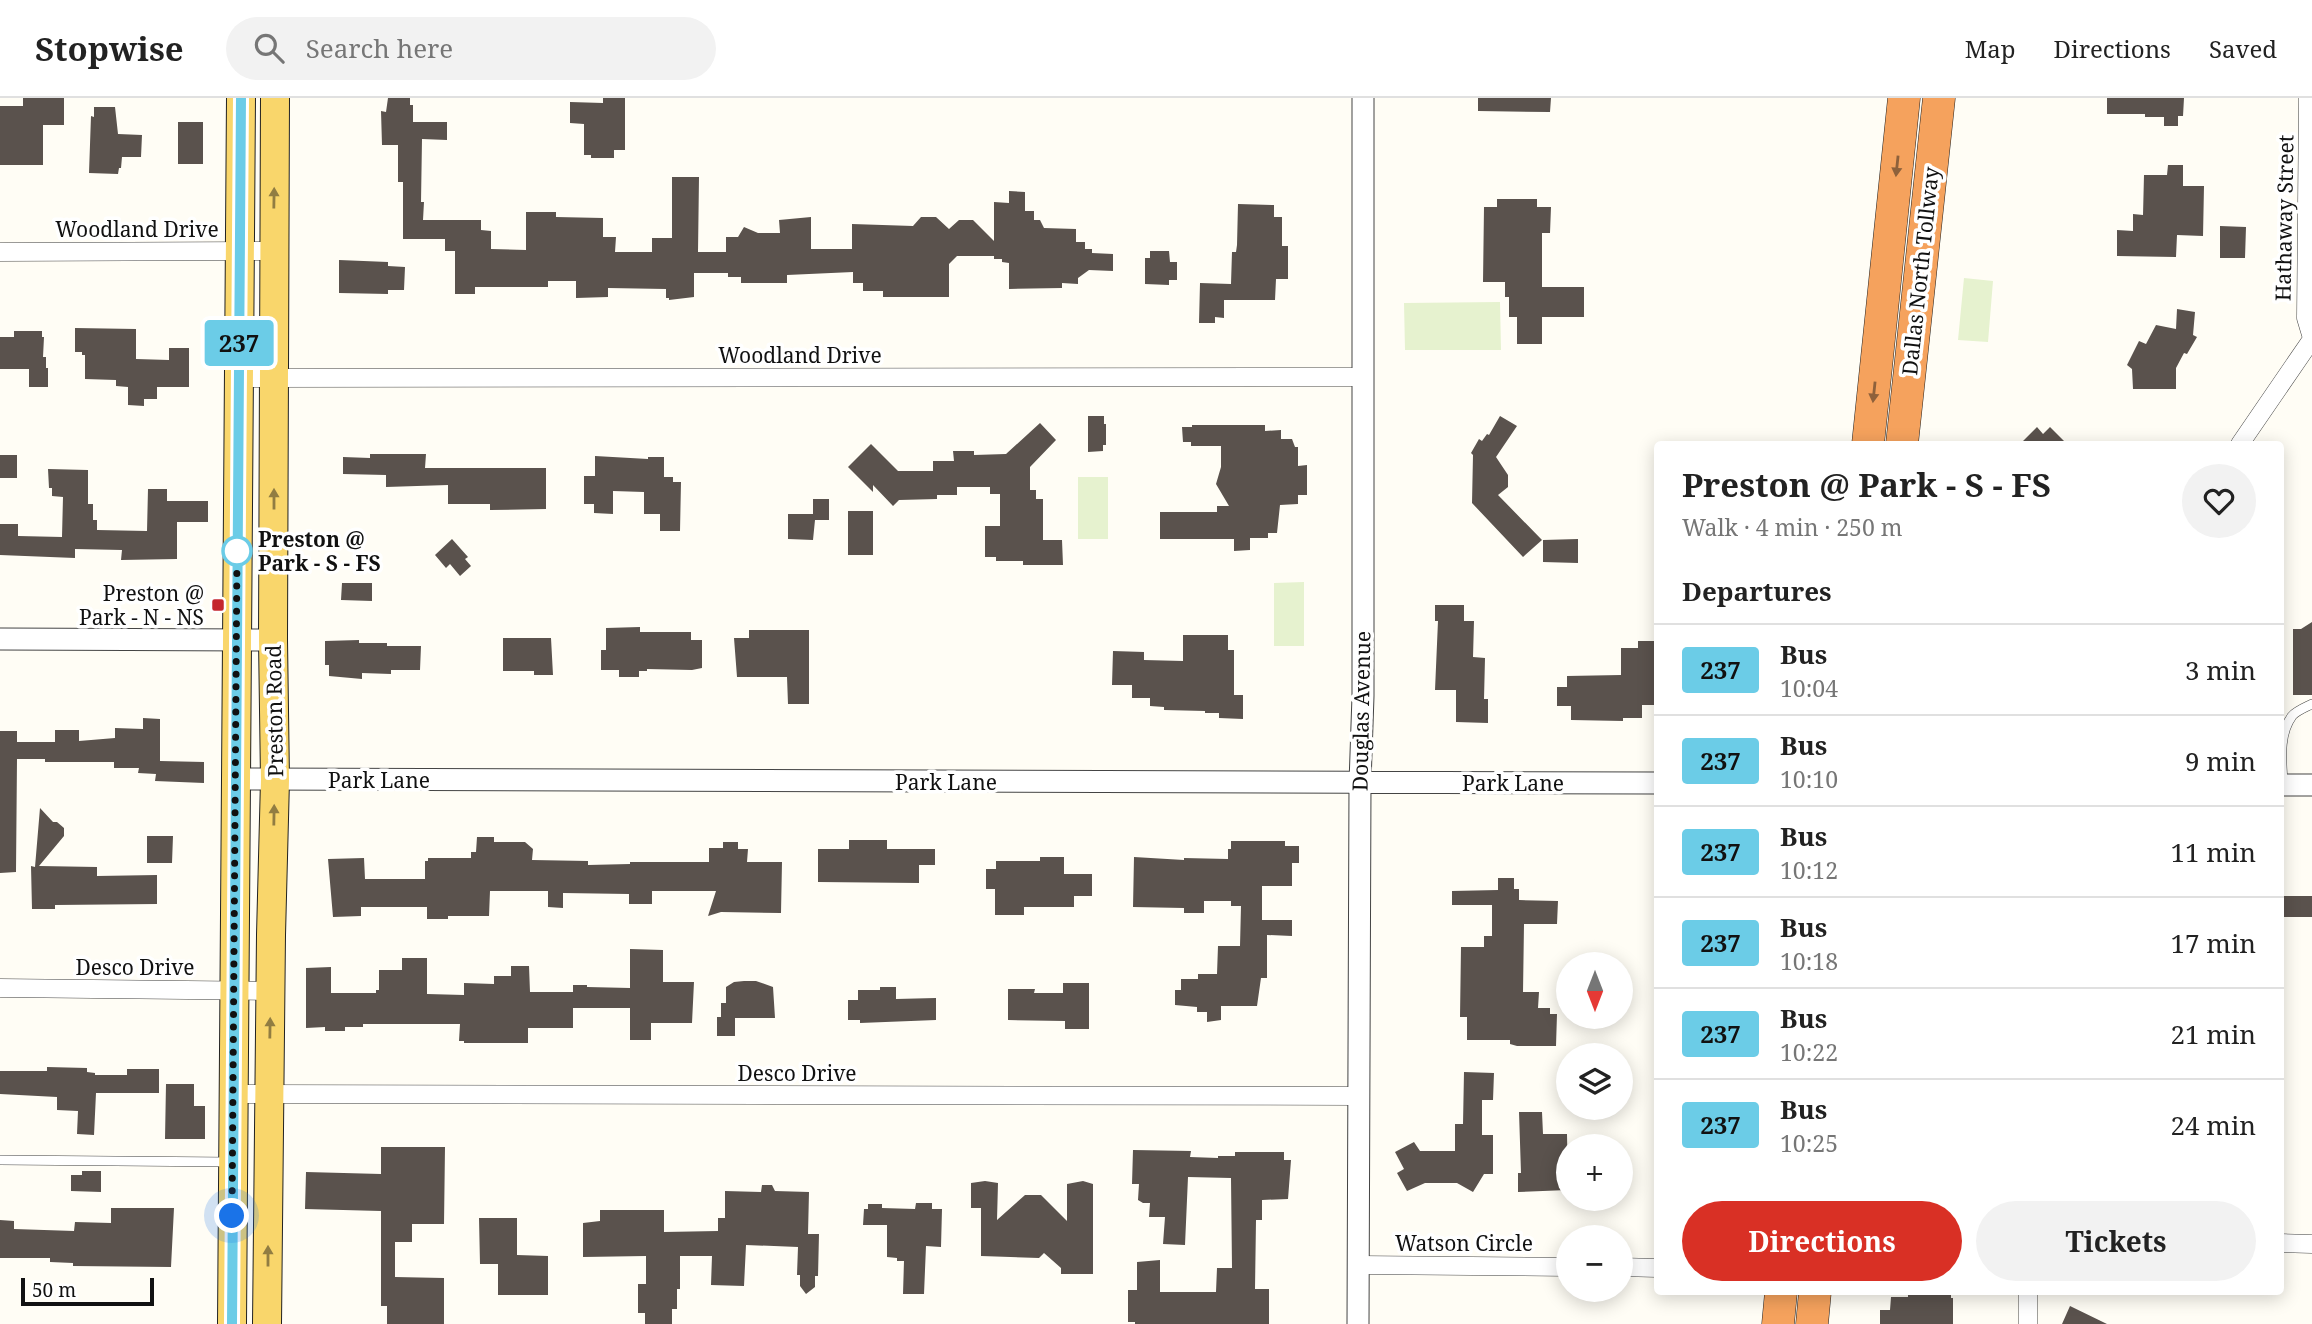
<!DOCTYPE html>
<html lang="en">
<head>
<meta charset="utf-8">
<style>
  :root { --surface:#fff; --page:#f2f2f2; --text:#222; --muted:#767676; --line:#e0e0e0; --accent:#d93025 }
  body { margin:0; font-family:"Noto Serif",serif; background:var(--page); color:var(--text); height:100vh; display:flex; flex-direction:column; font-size:26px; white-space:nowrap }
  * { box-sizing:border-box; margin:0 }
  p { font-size:23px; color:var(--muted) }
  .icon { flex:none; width:38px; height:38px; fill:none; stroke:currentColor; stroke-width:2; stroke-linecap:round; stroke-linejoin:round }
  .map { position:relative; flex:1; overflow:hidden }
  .drawer { position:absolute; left:1654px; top:343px; width:630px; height:854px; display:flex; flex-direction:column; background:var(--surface); border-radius:7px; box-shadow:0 4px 18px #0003 }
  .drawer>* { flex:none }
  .badge { padding:0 14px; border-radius:5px; font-size:24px; line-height:46px }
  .needle { width:46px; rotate:180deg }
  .tools { position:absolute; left:1556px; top:854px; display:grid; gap:14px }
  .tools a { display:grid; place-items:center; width:77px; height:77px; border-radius:50%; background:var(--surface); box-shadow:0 4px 18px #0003; font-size:35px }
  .scale { position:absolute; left:21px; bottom:18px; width:133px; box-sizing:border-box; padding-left:7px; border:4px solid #111; border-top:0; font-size:19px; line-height:24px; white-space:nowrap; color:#111; -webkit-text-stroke:5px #fff; paint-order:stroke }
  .you { position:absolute; width:35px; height:35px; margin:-18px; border:5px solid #fff; border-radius:50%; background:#1a73e8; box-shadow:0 0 0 10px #1a73e833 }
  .map>.badge { position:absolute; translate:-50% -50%; box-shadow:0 0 0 4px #fff }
  h2 { padding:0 28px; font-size:26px; line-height:63px }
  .round { display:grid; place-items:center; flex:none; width:74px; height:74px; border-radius:37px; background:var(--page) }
  .summary { display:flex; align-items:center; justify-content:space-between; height:119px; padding:0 28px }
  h1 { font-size:33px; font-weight:700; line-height:52px }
  .cta { display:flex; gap:14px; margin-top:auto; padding:14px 28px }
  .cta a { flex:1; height:80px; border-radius:42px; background:var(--accent); color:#fff; font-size:28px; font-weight:700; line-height:80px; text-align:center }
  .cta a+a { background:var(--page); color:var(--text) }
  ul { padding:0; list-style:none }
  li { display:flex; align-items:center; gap:21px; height:91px; padding:0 28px; border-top:2px solid var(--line) }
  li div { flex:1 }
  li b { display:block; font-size:26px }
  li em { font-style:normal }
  li .badge { min-width:77px; font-weight:700; text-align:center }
  header { display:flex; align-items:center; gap:42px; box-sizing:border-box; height:98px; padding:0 35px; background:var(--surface); border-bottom:2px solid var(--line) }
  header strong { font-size:33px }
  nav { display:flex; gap:38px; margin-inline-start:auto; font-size:24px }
  .search { width:490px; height:63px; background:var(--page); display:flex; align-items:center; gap:18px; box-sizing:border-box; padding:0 24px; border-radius:38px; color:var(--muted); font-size:26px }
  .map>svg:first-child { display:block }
</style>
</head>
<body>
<header>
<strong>Stopwise</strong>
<div class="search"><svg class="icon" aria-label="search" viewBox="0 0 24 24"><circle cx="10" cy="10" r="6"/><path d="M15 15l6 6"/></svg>Search here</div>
<nav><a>Map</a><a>Directions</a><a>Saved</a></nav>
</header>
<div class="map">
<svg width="2312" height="1226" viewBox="0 0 2312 1226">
  <rect width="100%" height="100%" fill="#fffdf5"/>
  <path fill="#e6f2cf" d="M1964 180 1993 183 1988 244 1958 242Z
    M1500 204 1501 252H1405L1404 205Z
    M1078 379H1108V441H1078Z
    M1304 484V548H1274V485Z"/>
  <path fill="#5a524d" d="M23 0H64V27H43V67H0V8H23Z
    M388 0H410V7H413V24H447V42L422 41 421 104H424L423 122H481V132L491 133V151L526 152V114H556V119L603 120V139H616L615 154H652V140H672V79H699L698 154H726V139H738L744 129 758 135H780L779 122 811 119V151H852V126L913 128 921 119H936L949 131 959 122H973L994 143V104L1009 105V93L1025 94V113H1034V122H1040L1044 130 1076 131V144H1085V151H1092V155L1113 156V173L1089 172 1078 180V186L1062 185V190L1009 191V165L1002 164V161H994V158H957L949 166V199H883V193H863V185H853V174L787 177V185H741V179H728V175H694V199L669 202V200H666V191L608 190V199L576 200V183H548V189H475V196H455V153H445V141H403V84H398V47H382L381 13 386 14Z
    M603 0H625V52H614V60H591V57H584V26L570 25V4L603 5Z
    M1478 0H1551L1550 14 1478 13Z
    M2107 0H2184L2183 18H2178V28H2164V19H2145V16H2107Z
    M94 9H115L118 36 142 37 141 59H122L121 70H119L118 76 89 75 91 18 94 19Z
    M178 24H203V66H178Z
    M2168 67H2183V88H2204L2203 138 2177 137 2176 159 2117 158V132L2133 133V116L2143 117 2144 77H2167Z
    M1497 101H1537V109H1551L1550 135H1542V189H1584V219H1542V246H1517V219H1509V199H1505V184H1483L1484 109H1497Z
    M1238 106 1274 107V119H1282V148H1288V181H1276L1275 202H1224V220L1215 219V225H1199L1200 185 1231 186 1232 154H1236L1237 147Z
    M2220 128 2246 129 2245 160H2220Z
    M1150 153H1169L1170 164H1177V182H1169V187L1145 186V160H1150Z
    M339 162 388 164V168L405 169 404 192H388V196L339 195Z
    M2177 211 2195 214 2193 237 2197 239 2187 256 2184 255 2176 270V291H2133L2132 271 2127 267 2139 243 2146 246 2156 227 2176 231Z
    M75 230 136 231V261L169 262V250H189V289H157V301H144V308L128 307V289L116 288V282L85 281V257H82V254H75Z
    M14 233H42V239H44L43 259H46V270H48V289H29V271H0V239H14Z
    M1088 318H1104V326H1106V347H1103V353L1088 354Z
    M1500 318 1517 328 1496 359 1508 377V389L1498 397 1542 442 1523 459 1472 405 1473 357 1471 355 1479 341 1482 343 1487 336 1489 337Z
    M1040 325 1056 342 1030 369V392H1036V401H1043V442H1062L1063 467H1023V463H996V459H985V428H1000V396H990V389H957V397H937V401L899 402 893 408 873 387V394L848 369 871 346 898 373H933V363H954L953 353H974V357L1006 356Z
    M1192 327H1265V333L1281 332V341H1292L1295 349H1298V368L1307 367V397H1298V406L1280 407 1277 435H1268V440H1250V452L1234 453V441H1160V414H1217V408H1229L1216 386 1221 369V348H1191V344H1183L1182 329H1192Z
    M2037 329 2043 336 2050 329 2067 346H2020Z
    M370 356H426L425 370H546V411L490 412V406H448V387L386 389V377L343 376V359L370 360Z
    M0 357H17V380H0Z
    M595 358 648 361V359H664V379H673V384H681L680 433H660V416H644V394L613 393V416L594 415V406H584V378H595Z
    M48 371 88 372V406H93V422H97V432L147 433 148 391H167V403H208V424H177V461L121 462 122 452 75 451V460L0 457V426H18V438L62 439 63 399 52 398V390H49Z
    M813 401H829V422H815L813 442 788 441V416H813Z
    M848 413H873V457H848Z
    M452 441 468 459 465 461 471 468 460 478 450 466 446 470 435 457Z
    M1578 441V465L1543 464V442Z
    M342 485H372V503L341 502Z
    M1435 507H1464V523H1474L1473 559 1485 560 1484 601H1488V625L1456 624V592H1435L1438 523H1435Z
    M2312 524V597H2293V531H2301Z
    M640 529V534H691V542H702V570L692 572 647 571V573H639V579H619V572H601V552H606V530Z
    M749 532H809V606H788L787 579H737L734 540H749Z
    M1183 537H1228V552H1234V597H1243V621L1219 620V615H1205V613L1164 612V609L1150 608V600H1132V587H1112L1113 553 1144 554V562L1183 563Z
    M503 540H551L553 577H534V573H503Z
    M359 542V545H387V548H421L420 572H391V576L362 575V581L329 578V567H325V543Z
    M1638 543H1657V607H1642V620H1623V623L1571 622V608H1557V589H1567V578L1621 577V550H1638Z
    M143 620 160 621V663L204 664V685L155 683 156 676 138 675 139 670H114V664H45V661H17L16 774 0 775V633H17V644H55V632H79V643L115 640V630L143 631Z
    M40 710 53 724H57L64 730V738L39 768 97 769V778L157 777V806L55 807V811H32L31 768 35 769Z
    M147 738H173L172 765H147Z
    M477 739H494V744H525L533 751 532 762 588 763V767L630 766V764H709V750H723V744H738V751H748L747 764H782L781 815 721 814 708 818 716 793H652V806H629V796L563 795V810L548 809V793H490L489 818H448V821H427V809H361V818L333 819 328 761 364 760 365 781H425V763H428V760H471V754H476Z
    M849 742H887V751H935V767H919V785L818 784V751H849Z
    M1231 743H1285V748H1299V765H1292V788H1262V822H1292V838L1267 837V880H1261L1257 908H1221V922L1207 924V914H1197V909L1175 907V892H1181V881H1198V876H1217L1218 848H1240L1241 808H1231V803H1204V815H1184V810L1133 809 1134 759 1184 762V760L1228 761V751H1231Z
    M1040 759H1064V776H1092V798H1074V809H1024V817H995V791H986V771H996V763H1040Z
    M1498 780H1514V791H1519V802L1558 803 1557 826H1524L1523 894H1539L1538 910H1550V916H1557L1556 948H1517L1510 946V942H1467V919H1460L1461 849H1484V838H1492V807H1452V793L1498 792Z
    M2280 798H2312V819H2280Z
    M630 851 663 852V884H694L692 925H651V942H630V910H573V930H528V945H464V943H459L460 926H363V929H345V933H325V929L306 930V870L331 869V895H376V892H379V872H402V860H427V896L464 897V885L494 886V878H511V868H529L530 894H573V887H587V889L630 890Z
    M744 883H756L773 889 775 920H735V938H717V919H721V905H726V889L734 884Z
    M1063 885H1089V931H1065V923L1008 922V891H1035L1034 895H1063Z
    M880 889H896V901L936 900V922L860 925V922H848V902H858V892H880Z
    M47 969 87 970V974L95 975V977H127V971H159V995H96L94 1037 77 1036 78 1013 57 1012V999L0 996V973H47Z
    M1464 974 1494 975 1493 1002H1482V1037H1493V1076H1484L1473 1094 1457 1085H1425L1407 1093 1397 1075 1404 1071 1395 1054 1414 1044 1420 1053H1455V1026H1463Z
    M166 986H194V1008H205V1041H165Z
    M1519 1014H1542L1543 1036H1567L1568 1092 1518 1094V1075H1521Z
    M381 1049H445L444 1126H412V1144H395V1179L444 1180V1226H387V1208H381V1113L305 1111 306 1074 381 1076Z
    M1133 1052 1191 1053 1190 1059 1218 1060V1058H1235V1054H1284V1062H1291L1288 1101 1262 1102V1122H1256L1255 1191H1269V1226H1135V1224H1128V1192H1137V1164L1160 1162V1194H1216L1217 1170H1232L1231 1080 1188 1079 1185 1147 1163 1146 1165 1119H1149L1150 1105H1143L1138 1102 1139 1086H1132Z
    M82 1073H101V1094L71 1093V1077H82Z
    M985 1083 998 1085 997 1122 1025 1097H1041L1067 1123V1086L1083 1083 1093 1086V1176H1061V1170L1044 1155 1039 1160 981 1158V1110H971V1085Z
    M762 1087H772L775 1093 809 1094 808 1136H819L818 1178H815V1189L806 1196 800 1188V1177H797L798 1149 746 1147 744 1188 711 1187 712 1158H680V1191H677V1211H672V1226H645V1215H638V1186H646V1158L583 1159V1125L600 1123V1112H664V1134L718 1133V1120H725V1093L761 1094Z
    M916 1105H932V1111H942L941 1149 926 1148 924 1196H903L904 1163H897V1160L887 1159V1127H863L864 1111H868V1106H882V1110L915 1111Z
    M111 1110H174L171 1169 73 1168V1165L50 1164V1160H0V1122L14 1123V1131L74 1133 75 1124 111 1125Z
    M479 1120H517V1157L548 1158V1197H498V1166H480Z
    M1908 1194H1948V1196H1951V1200H1953V1226H1880V1212H1890L1891 1199H1908Z
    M2070 1208 2107 1226H2062Z"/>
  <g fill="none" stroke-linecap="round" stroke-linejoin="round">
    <defs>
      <path id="service" d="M2283 685C2282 664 2278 637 2292 618 2296 613 2306 609 2312 606
        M0 1062 231 1064"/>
      <path id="minor" d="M2308 0 2306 220 2312 240
        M0 154 273 153
        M238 280 1363 279
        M2240 346 2312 241
        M0 890 270 893
        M233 996 1360 998
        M2280 1145 2312 1146
        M1359 1167 1568 1169
        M1620 1169 1657 1170
        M2028 1226V1194"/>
      <path id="tertiary" d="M0 541 273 542
        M235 681 1657 685
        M2280 687H2312
        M1358 1226 1360 685 1363 598V0"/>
      <path id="primary" d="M232 1226 241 0
        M267 1226 271 837 275 682 273 542 275 0"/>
      <path id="motorway" d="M1868 346 1904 0
        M1902 346 1939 0
        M1778 1226 1781 1194
        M1812 1226 1815 1194"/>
    </defs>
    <use href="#service" stroke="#444" stroke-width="10"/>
    <use href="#minor" stroke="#444" stroke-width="19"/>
    <use href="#tertiary" stroke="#444" stroke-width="23"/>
    <use href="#primary" stroke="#222" stroke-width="30"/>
    <use href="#motorway" stroke="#222" stroke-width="33"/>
    <use href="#service" stroke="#fff" stroke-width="9"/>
    <use href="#minor" stroke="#fff" stroke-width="18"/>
    <use href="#tertiary" stroke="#fff" stroke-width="21"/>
    <use href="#primary" stroke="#f9d66b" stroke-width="28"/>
    <use href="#motorway" stroke="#f5a25d" stroke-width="32"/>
  </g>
  <defs><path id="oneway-solid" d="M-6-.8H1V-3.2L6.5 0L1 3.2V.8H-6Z" transform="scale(1.75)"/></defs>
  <g fill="#8e613b">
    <use href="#oneway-solid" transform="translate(1897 68) rotate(96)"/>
    <use href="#oneway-solid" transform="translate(1874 294) rotate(96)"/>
  </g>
  <g fill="#917d42">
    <use href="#oneway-solid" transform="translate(274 100) rotate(-89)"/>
    <use href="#oneway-solid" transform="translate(274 401) rotate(-90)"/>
    <use href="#oneway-solid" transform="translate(274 717) rotate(-89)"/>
    <use href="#oneway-solid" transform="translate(270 930) rotate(-89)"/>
    <use href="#oneway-solid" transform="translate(268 1158) rotate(-90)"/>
  </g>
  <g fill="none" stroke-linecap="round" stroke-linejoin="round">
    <defs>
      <path id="line" d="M232 1226 241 0"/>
    </defs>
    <use href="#line" stroke="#fff" stroke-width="16"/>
    <use href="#line" stroke="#6bcce7" stroke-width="10"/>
    <path stroke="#111" stroke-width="7" stroke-dasharray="0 12.6" d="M232 1118 237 453"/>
  </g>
  <circle fill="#fff" stroke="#6bcce7" stroke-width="3.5" cx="237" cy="453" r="14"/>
  <rect fill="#c4262e" stroke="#fff" stroke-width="2.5" x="211" y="500" width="14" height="14" rx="3.5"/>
  <g text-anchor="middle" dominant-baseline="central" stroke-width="7" stroke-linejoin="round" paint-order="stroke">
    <g font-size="21" fill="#111" stroke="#fff">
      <text transform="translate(2284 120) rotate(-89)">Hathaway Street</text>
      <text x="137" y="131">Woodland Drive</text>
      <text transform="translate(1920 173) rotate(-84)">Dallas North Tollway</text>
      <text x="800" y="257">Woodland Drive</text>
      <text transform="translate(274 613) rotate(-91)">Preston Road</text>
      <text transform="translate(1361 613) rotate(-89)">Douglas Avenue</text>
      <text x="379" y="682">Park Lane</text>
      <text x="946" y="684">Park Lane</text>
      <text x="1513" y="685">Park Lane</text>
      <text x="135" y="869">Desco Drive</text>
      <text x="797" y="975">Desco Drive</text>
      <text x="1464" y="1145">Watson Circle</text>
    </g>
    <g font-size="21" font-weight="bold" fill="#111" stroke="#fff" text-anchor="start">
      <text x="258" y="441">Preston @<tspan x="258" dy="24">Park - S - FS</tspan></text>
    </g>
    <g font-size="21" fill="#111" stroke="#fff" text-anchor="end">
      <text x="204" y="495">Preston @<tspan x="204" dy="24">Park - N - NS</tspan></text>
    </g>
  </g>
</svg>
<div class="tools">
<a><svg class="needle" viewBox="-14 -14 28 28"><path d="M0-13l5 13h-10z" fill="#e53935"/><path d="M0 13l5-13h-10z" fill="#767676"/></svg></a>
<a><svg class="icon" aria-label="layers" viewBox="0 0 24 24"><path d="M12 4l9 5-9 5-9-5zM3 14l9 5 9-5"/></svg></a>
<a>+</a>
<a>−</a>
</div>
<div class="scale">50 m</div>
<div class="you" style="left:232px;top:1118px"></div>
<b class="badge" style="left:239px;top:245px;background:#6bcce7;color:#111">237</b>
<section class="drawer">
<div class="summary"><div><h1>Preston @ Park - S - FS</h1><p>Walk · 4 min · 250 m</p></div><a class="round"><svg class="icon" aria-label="heart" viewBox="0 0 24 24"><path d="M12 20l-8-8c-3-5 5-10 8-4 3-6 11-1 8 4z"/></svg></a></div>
<h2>Departures</h2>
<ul>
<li><span class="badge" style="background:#6bcce7;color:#111">237</span><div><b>Bus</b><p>10:04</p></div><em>3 min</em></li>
<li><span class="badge" style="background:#6bcce7;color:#111">237</span><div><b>Bus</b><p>10:10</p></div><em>9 min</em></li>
<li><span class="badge" style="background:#6bcce7;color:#111">237</span><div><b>Bus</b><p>10:12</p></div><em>11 min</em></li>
<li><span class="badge" style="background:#6bcce7;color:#111">237</span><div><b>Bus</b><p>10:18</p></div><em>17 min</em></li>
<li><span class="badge" style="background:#6bcce7;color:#111">237</span><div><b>Bus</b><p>10:22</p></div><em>21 min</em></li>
<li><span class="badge" style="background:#6bcce7;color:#111">237</span><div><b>Bus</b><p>10:25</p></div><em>24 min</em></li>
</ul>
<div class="cta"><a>Directions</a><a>Tickets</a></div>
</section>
</div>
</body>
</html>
